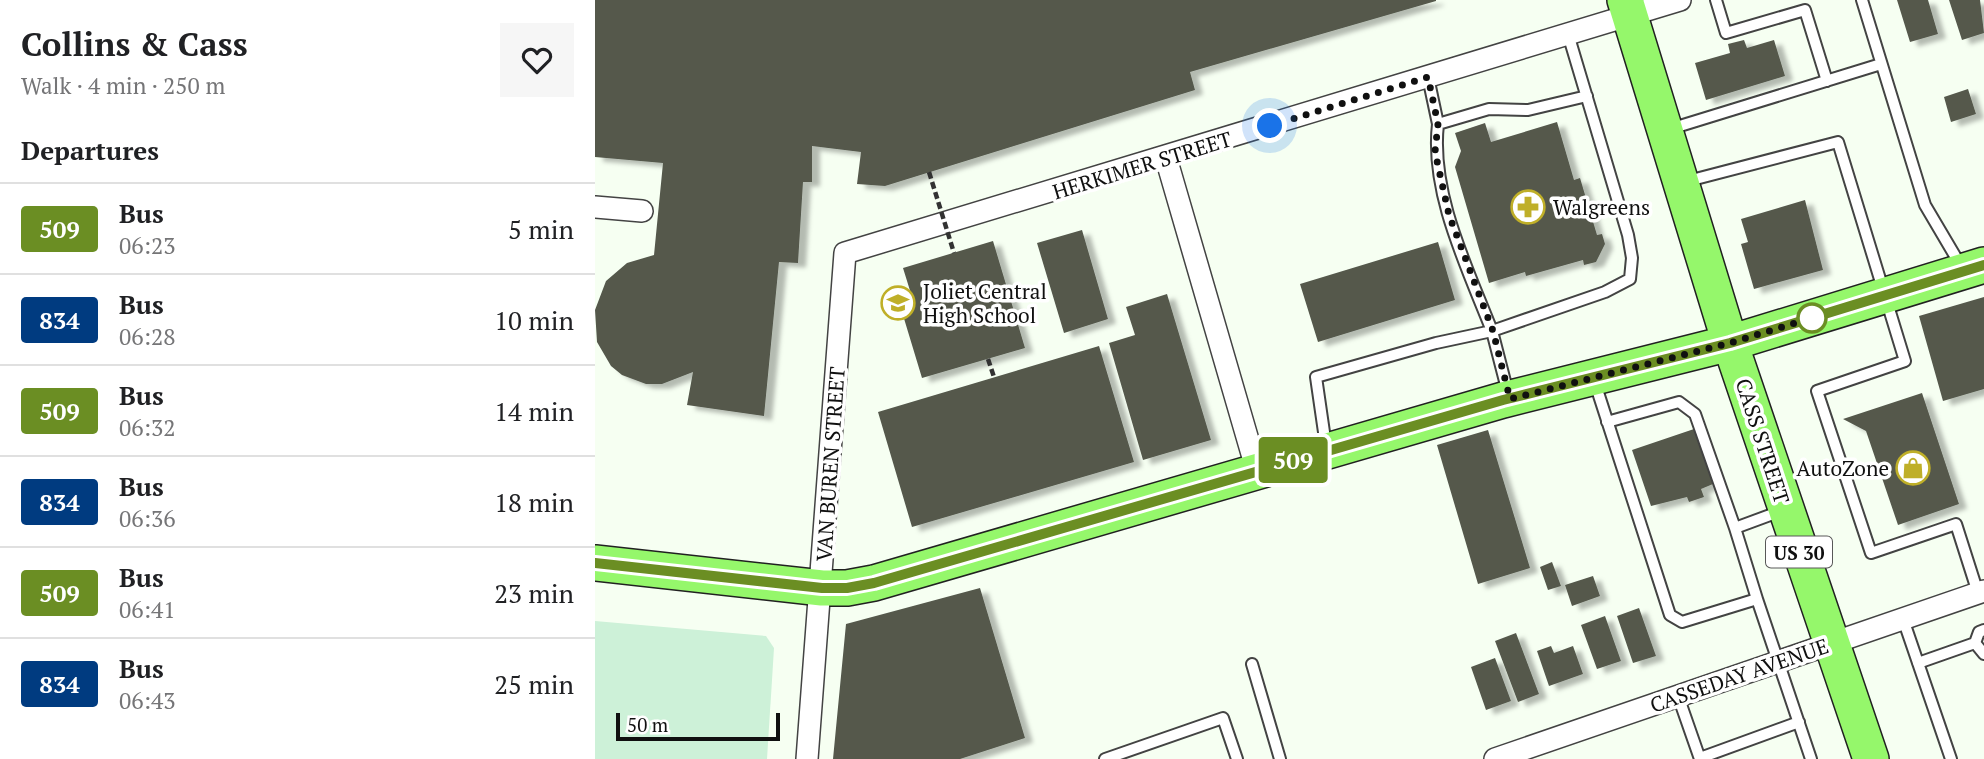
<!DOCTYPE html>
<html lang="en">
<head>
<meta charset="utf-8">
<style>
  :root { --surface:#fff; --page:#f6f6f6; --text:#202124; --muted:#757577; --line:#e0e0e0 }
  body { margin:0; font-family:"PT Serif",serif; background:var(--page); color:var(--text); height:100vh; display:flex; flex-direction:column; font-size:26px; white-space:nowrap }
  * { box-sizing:border-box; margin:0 }
  p { font-size:23px; color:var(--muted) }
  .icon { flex:none; width:38px; height:38px; fill:none; stroke:currentColor; stroke-width:2; stroke-linecap:round; stroke-linejoin:round }
  .map { position:relative; flex:1; overflow:hidden }
  .drawer { display:flex; flex-direction:column; background:var(--surface); width:595px }
  .drawer>* { flex:none }
  .badge { padding:0 14px; border-radius:5px; font-size:24px; line-height:46px }
  .scale { position:absolute; left:21px; bottom:18px; width:164px; box-sizing:border-box; padding-left:7px; border:4px solid #101010; border-top:0; font-size:19px; line-height:24px; white-space:nowrap; color:#101010; -webkit-text-stroke:5px #fff; paint-order:stroke }
  .you { position:absolute; width:35px; height:35px; margin:-18px; border:5px solid #fff; border-radius:50%; background:#1a73e8; box-shadow:0 0 0 10px #1a73e833 }
  .map>.badge { position:absolute; translate:-50% -50%; box-shadow:0 0 0 4px #fff }
  h2 { padding:0 21px; font-size:26px; line-height:63px }
  .round { display:grid; place-items:center; flex:none; width:74px; height:74px; border-radius:0px; background:var(--page) }
  .overview { display:flex; align-items:center; justify-content:space-between; height:119px; padding:0 21px }
  h1 { font-size:33px; font-weight:600; line-height:52px }
  ul { padding:0; list-style:none }
  li { display:flex; align-items:center; gap:21px; height:91px; padding:0 21px; border-top:2px solid var(--line) }
  li div { flex:1 }
  li b { display:block; font-size:26px }
  li em { font-style:normal }
  li .badge { min-width:77px; font-weight:700; text-align:center }
  main { display:flex; flex:1; min-height:0 }
  .map>svg:first-child { display:block }
</style>
</head>
<body>
<main>
<section class="drawer">
<div class="overview"><div><h1>Collins &amp; Cass</h1><p>Walk · 4 min · 250 m</p></div><a class="round"><svg class="icon" aria-label="heart" viewBox="0 0 24 24"><path d="M12 20l-8-8c-3-5 5-10 8-4 3-6 11-1 8 4z"/></svg></a></div>
<h2>Departures</h2>
<ul>
<li><span class="badge" style="background:#6b8e23;color:#fff">509</span><div><b>Bus</b><p>06:23</p></div><em>5 min</em></li>
<li><span class="badge" style="background:#003b80;color:#fff">834</span><div><b>Bus</b><p>06:28</p></div><em>10 min</em></li>
<li><span class="badge" style="background:#6b8e23;color:#fff">509</span><div><b>Bus</b><p>06:32</p></div><em>14 min</em></li>
<li><span class="badge" style="background:#003b80;color:#fff">834</span><div><b>Bus</b><p>06:36</p></div><em>18 min</em></li>
<li><span class="badge" style="background:#6b8e23;color:#fff">509</span><div><b>Bus</b><p>06:41</p></div><em>23 min</em></li>
<li><span class="badge" style="background:#003b80;color:#fff">834</span><div><b>Bus</b><p>06:43</p></div><em>25 min</em></li>
</ul>
</section>
<div class="map">
<svg width="1389" height="759" viewBox="0 0 1389 759">
  <defs>
    <filter id="shadow"><feDropShadow dx="8" dy="4.5" stdDeviation="2" flood-color="#0004"/></filter>
  </defs>
  <rect width="100%" height="100%" fill="#f6fff2"/>
  <path fill="#cdf1d8" d="M0 621 171 636 179 648 172 759H0Z"/>
  <path fill="#54584c" filter="url(#shadow)" d="M0 0H841V1L595 72 600 90 290 186 262 184 266 152 217 146V182H208L203 263 184 262 169 416 92 405 98 372 67 384H51L27 375 16 366 2 342 0 310 11 281 32 263 59 255 68 163 0 157Z
    M1302 0H1333L1343 34 1315 42Z
    M1354 0H1385L1389 33 1367 40Z
    M1149 40 1152 48 1179 40 1190 76 1111 100 1100 63 1135 53 1133 44Z
    M1373 89 1381 114 1356 122 1349 97Z
    M962 122 979 180 985 178 1002 235 1007 234 1010 244 1001 262 989 265 988 260 931 276 930 272 894 283 860 167 866 151 860 133 890 123 896 142Z
    M1210 200 1228 270 1159 289 1146 244 1153 242 1146 219Z
    M487 230 513 319 469 333 442 243Z
    M398 241 430 348 327 378 304 302 317 297 308 268Z
    M843 242 860 300 723 342 705 284Z
    M572 294 616 440 548 460 514 343 540 335 531 307Z
    M1389 297V389L1348 401 1324 316Z
    M504 346 539 462 317 527 283 412Z
    M1327 393 1364 504 1303 525 1271 431 1248 419Z
    M1099 429 1118 484 1106 489 1109 497 1094 502 1092 497 1056 506 1037 450Z
    M893 430 935 568 883 584 842 445Z
    M957 562 966 586 953 590 945 567Z
    M998 576 1005 596 977 606 970 585Z
    M385 588 430 738 365 759H238L251 624Z
    M1044 608 1061 656 1038 663 1022 616Z
    M1010 616 1026 661 1002 669 986 625Z
    M921 633 944 694 923 702 900 641Z
    M956 646 959 653 978 646 988 674 954 686 942 651Z
    M900 658 916 701 891 710 876 667Z"/>
  <g fill="none" stroke-linecap="round" stroke-linejoin="round">
    <defs>
      <path id="service" d="M1121 0 1131 33 1210 10 1232 81
        M1267 0 1330 205 1366 266
        M973 34 1033 235 1037 258 1035 279 1010 292 897 331C872 267 835 193 843 124L894 109 933 110 992 96
        M833 77 843 124
        M1075 129 1286 64
        M1089 182 1243 142 1310 361 1222 391 1276 553 1361 524 1383 593
        M999 380 1075 615 1087 622 1162 599 1216 759
        M1012 422 1084 402 1100 414 1140 528 1186 511
        M731 446 721 377 841 343 897 331 913 393
        M1140 528 1162 599
        M1308 619 1356 759
        M1380 643 1384 632 1389 630
        M1323 663 1380 643 1389 654
        M657 664 685 759
        M1083 696 1105 759
        M1105 758 1204 722
        M510 759 628 718 642 759"/>
      <path id="minor" d="M571 158 662 471
        M0 207 47 211
        M212 759 250 253 1085 0
        M900 759 1389 591"/>
      <path id="primary" d="M1030 0 1135 343 1276 759
        M0 563 227 588H252L279 583 908 400 1135 343 1389 265"/>
    </defs>
    <use href="#service" stroke="#434343" stroke-width="14"/>
    <use href="#minor" stroke="#434343" stroke-width="24"/>
    <use href="#primary" stroke="#212121" stroke-width="38"/>
    <path stroke="#323232" stroke-width="4.5" stroke-dasharray="7 3.5" stroke-linecap="butt" d="M393 359 399 377"/>
    <use href="#service" stroke="#fff" stroke-width="10"/>
    <use href="#minor" stroke="#fff" stroke-width="21"/>
    <use href="#primary" stroke="#95f76b" stroke-width="35"/>
    <path stroke="#323232" stroke-width="4.5" stroke-dasharray="7 3.5" stroke-linecap="butt" d="M334 172 359 253"/>
  </g>
  <g fill="none" stroke-linecap="round" stroke-linejoin="round">
    <defs>
      <path id="line" d="M0 563 227 588H252L279 583 908 400 1135 343 1389 265"/>
    </defs>
    <use href="#line" stroke="#fff" stroke-width="16"/>
    <use href="#line" stroke="#6b8e23" stroke-width="10"/>
    <path stroke="#101010" stroke-width="7" stroke-dasharray="0 12.6" d="M675 126 833 77 843 124 840 152 854 215 898 331 915 399 1135 343 1220 317 1217 318"/>
  </g>
  <defs>
    <symbol id="pharmacy-ring" viewBox="-11 -11 22 22"><circle r="9.5" fill="#fff" stroke="#bfaf28" stroke-width="1.5"/><path d="M-2-6h4v4h4v4h-4v4h-4v-4h-4v-4h4Z" fill="#bfaf28"/></symbol>
    <symbol id="school-ring" viewBox="-11 -11 22 22"><circle r="9.5" fill="#fff" stroke="#bfaf28" stroke-width="1.5"/><path d="M0-5L7-2L0 1L-7-2ZM-4 1L0 2.5L4 1V4Q0 6-4 4Z" fill="#bfaf28"/></symbol>
    <symbol id="shop-ring" viewBox="-11 -11 22 22"><circle r="9.5" fill="#fff" stroke="#bfaf28" stroke-width="1.5"/><path d="M-5-2.5h2.3a2.7 3.5 0 0 1 5.4 0H5L5.5 6h-11ZM-1.5-2.5h3a1.5 2.3 0 0 0-3 0Z" fill="#bfaf28"/></symbol>
  </defs>
  <g fill-rule="evenodd">
    <use href="#pharmacy-ring" x="914" y="188" width="38" height="38"/>
    <use href="#school-ring" x="284" y="284" width="38" height="38"/>
    <use href="#shop-ring" x="1299" y="449" width="38" height="38"/>
  </g>
  <circle fill="#fff" stroke="#6b8e23" stroke-width="3.5" cx="1217" cy="318" r="14"/>
  <g text-anchor="middle" dominant-baseline="central" stroke-width="7" stroke-linejoin="round" paint-order="stroke">
    <rect fill="#fff" stroke="#585858" stroke-width="2" x="1171" y="536.5" width="66" height="31" rx="5"/>
    <g font-size="19" font-weight="bold" fill="#101010">
      <text x="1204" y="552">US 30</text>
    </g>
    <g font-size="21" fill="#101010" stroke="#fff">
      <text transform="translate(547 165) rotate(-17)">HERKIMER STREET</text>
      <text transform="translate(1168 441) rotate(72)">CASS STREET</text>
      <text transform="translate(235 464) rotate(-86)">VAN BUREN STREET</text>
      <text transform="translate(1144 675) rotate(-19)">CASSEDAY AVENUE</text>
    </g>
    <g font-size="21" fill="#101010" stroke="#fff" text-anchor="start">
      <text x="958" y="207">Walgreens</text>
      <text x="328" y="291">Joliet Central<tspan x="328" dy="24">High School</tspan></text>
      <text x="1294" y="468" text-anchor="end">AutoZone</text>
    </g>
  </g>
</svg>
<div class="scale">50 m</div>
<div class="you" style="left:675px;top:126px"></div>
<b class="badge" style="left:698px;top:460px;background:#6b8e23;color:#fff">509</b>
</div>
</main>
</body>
</html>
